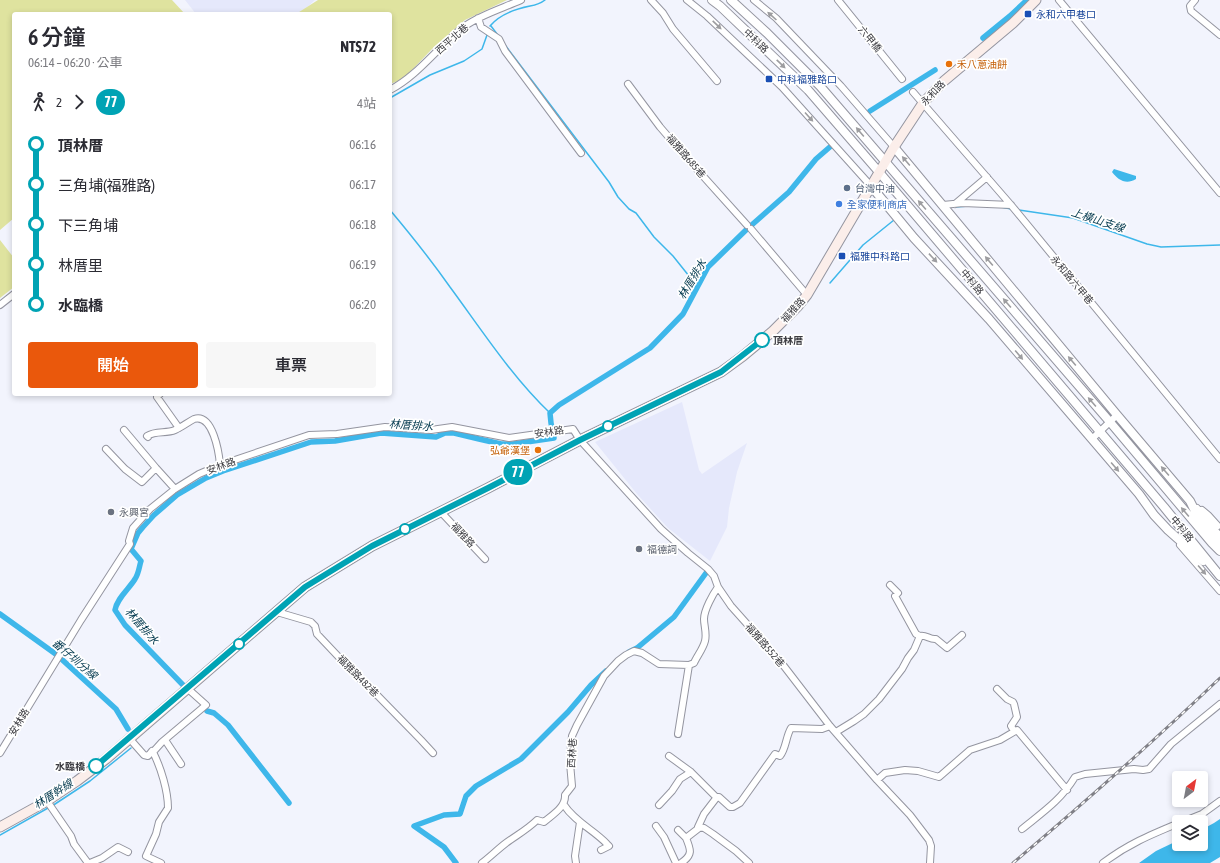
<!DOCTYPE html>
<html lang="zh-TW">
<head>
<meta charset="utf-8">
<style>
  :root { --surface:#fff; --page:#f7f7f7; --text:#2b2b33; --muted:#7c7c81; --accent:#ea580c }
  body { margin:0; font-family:"Asap Condensed","Noto Sans TC",sans-serif; background:var(--page); color:var(--text); height:100vh; display:flex; flex-direction:column; font-size:15px; white-space:nowrap }
  * { box-sizing:border-box; margin:0 }
  p { font-size:13px; color:var(--muted) }
  .icon { flex:none; width:22px; height:22px; fill:none; stroke:currentColor; stroke-width:2; stroke-linecap:round; stroke-linejoin:round }
  .map { position:relative; flex:1; overflow:hidden }
  .panel { position:absolute; left:12px; top:12px; width:380px; height:384px; display:flex; flex-direction:column; background:var(--surface); border-radius:4px; box-shadow:0 2px 6px #0003 }
  .panel>* { flex:none }
  .badge { padding:0 8px; border-radius:13px; font-size:14px; line-height:26px }
  .needle { width:26px; rotate:32deg }
  .buttons { position:absolute; left:1172px; top:771px; display:grid; gap:8px }
  .buttons a { display:grid; place-items:center; width:36px; height:36px; border-radius:4px; background:var(--surface); box-shadow:0 2px 6px #0003; font-size:20px }
  .map>.badge { position:absolute; translate:-50% -50%; box-shadow:0 0 0 2px #fff }
  .legs { display:flex; align-items:center; gap:6px; height:44px; padding:0 16px; font-size:13px }
  .legs p { margin-inline-start:auto }
  .headline { display:flex; align-items:center; justify-content:space-between; height:68px; padding:0 16px }
  h1 { font-size:22px; font-weight:600; line-height:30px }
  .button { display:flex; gap:8px; margin-top:auto; padding:8px 16px }
  .button a { flex:1; height:46px; border-radius:4px; background:var(--accent); color:#fff; font-size:16px; font-weight:600; line-height:46px; text-align:center }
  .button a+a { background:var(--page); color:var(--text) }
  ul { padding:0 16px; list-style:none }
  li { display:flex; align-items:center; gap:14px; height:40px; font-size:15px }
  li i { display:grid; place-items:center; width:6px; height:100%; margin:0 5px; background:currentColor }
  li i::after { content:''; width:10px; height:10px; margin:-5px; border:3px solid; border-radius:50%; background:var(--surface) }
  li p { margin-inline-start:auto }
  li:first-child i { background:linear-gradient(#0000 50%,currentColor 0) }
  li:last-child i { background:linear-gradient(currentColor 50%,#0000 0) }
  .map>svg:first-child { display:block }
</style>
</head>
<body>
<div class="map">
<svg width="1220" height="863" viewBox="0 0 1220 863">
  <rect width="100%" height="100%" fill="#f2f4fd"/>
  <path fill="#e5e8fb" d="M185 0H315L300 14H196Z
    M682 402 699 470 702 474 747 443 737 472 729 508 727 527 710 561 668 528 637 494 595 442Z"/>
  <path fill="#dfe39f" d="M0 0H172L185 14H14V218L0 230Z
    M318 0H507L465 20 432 49 410 72 398 81 390 84V14H296Z
    M0 240 14 258V287L0 298Z"/>
  <path fill="#3eb7ea" d="M1114 169 1136 176V179C1126 185 1118 180 1112 172Z
    M1220 819V857L1210 863H1139L1156 851 1179 840V844H1201V830L1214 823Z"/>
  <g fill="none" stroke-linecap="round" stroke-linejoin="round">
    <path stroke="#3eb7ea" stroke-width="1.5" d="M490 26C500 14 515 9 530 6 536 5 540 4 545 0
      M491 26 497 34
      M505 45 609 182 618 197 629 209 636 213 654 237 673 256 689 276 699 285
      M390 98 430 75 464 61 482 49 487 35
      M955 207 969 206
      M1001 207 1011 209
      M390 210C411 235 431 260 450 287 481 329 512 377 550 413
      M1019 210 1073 218 1147 244 1161 247 1220 245
      M830 283 863 245 894 220
      M52 806 90 781 131 748
      M0 835 48 808"/>
    <path stroke="#3eb7ea" stroke-width="5.5" d="M983 38 1010 16 1027 0
      M870 111 935 70
      M0 614 57 655 116 709 128 729
      M629 652 637 648 674 617 706 573
      M183 685 125 625 115 610C117 598 129 589 135 579 139 573 139 567 141 561L131 549 138 533 143 527 154 515 177 495 206 478 223 471 311 442 335 441 381 433 436 437 445 433H454L479 439 501 444H513L554 438 551 423 550 413 559 405 650 348 683 314 708 267 746 230 789 192 816 159 831 146
      M207 711 214 713 228 725 289 803
      M456 863 444 847 414 826 444 815 460 814 466 796 476 786 521 759 568 712 591 685 606 671"/>
    <defs>
      <path id="minor" d="M651 0 663 13 673 29 717 81
        M687 0 707 16 782 87 871 186
        M754 0 776 18 841 86 894 147
        M838 0 902 79
        M1059 0 1220 193
        M1195 0 1190 6 1191 11 1220 35
        M478 18 481 27 499 39 505 51 581 153
        M628 84 660 127 685 156 747 225
        M390 90C420 74 438 46 465 26 480 15 503 8 521 0
        M913 92 1011 205 1220 459
        M955 204 987 177
        M943 205 963 203 1011 205
        M751 229 807 295
        M0 305 14 294
        M160 394 157 397 179 428
        M124 430 156 468 175 489
        M148 437 147 436C156 430 166 434 175 430 182 427 188 422 194 419 213 413 219 453 220 465
        M1092 439 1117 415
        M106 449 125 469 142 482 156 468
        M1197 508 1220 536
        M1202 510 1208 515 1218 526
        M440 511 485 559
        M1180 545 1220 591
        M890 585 898 593 895 596 916 634 920 636
        M277 612 311 622 315 626 317 634 351 670 378 696 421 740 433 753
        M997 689 1007 699 1013 702 1014 704 1017 717 1011 726 1014 731
        M836 732 854 721 864 714 879 699 902 669 908 658 914 650 920 636C925 634 930 640 936 639L947 648 962 635
        M678 734 689 665
        M129 738 144 755 148 756 152 751 153 752C161 768 168 791 168 808L159 822 156 834 146 856 161 863
        M165 740 181 764
        M153 752 162 742 206 705 187 688
        M0 753 81 620 130 544 129 541 133 528 150 509 175 489 199 474 220 465 309 435 337 434 385 427 431 430 452 427 509 438 573 429 580 440 661 529 688 553 708 569 714 576 718 587 731 606 780 661 830 726 877 780 910 815 929 840 931 846 930 863
        M669 756 691 772 717 798
        M877 780 885 773 905 770 918 771 939 777 970 750 1000 740 1017 730 1067 790
        M47 801 71 836 74 844 88 863
        M564 805C575 822 594 830 607 844L609 846 601 850
        M659 805 672 791 680 779 691 772
        M1182 822 1202 814 1220 801
        M656 826 664 837 676 863
        M1022 829C1043 812 1061 800 1075 777L1085 774 1134 769 1143 770 1149 769 1171 744 1220 704
        M678 830 686 838
        M90 863 102 858 118 847 128 852
        M482 863C490 857 498 849 506 843 517 835 528 829 537 820L544 822C552 815 566 807 565 795L572 786 570 763 571 745 572 736 577 725 604 676 618 661 626 655 634 651 642 653 659 664 689 665 694 663C697 656 703 649 705 641 707 633 704 626 704 619 704 610 713 594 718 587
        M576 863 575 856 580 822
        M681 863C693 855 691 850 686 838L699 828
        M749 863 736 851 713 834 704 828 698 827 704 814 717 797H719L730 807H733L740 803 775 754 780 756C786 749 786 736 791 728L822 729 830 726
        M1103 863C1128 844 1150 835 1179 823"/>
      <path id="tertiary" d="M712 0 720 6 808 90 879 172 1164 507 1220 576
        M731 0 767 33 820 86 1110 422 1212 543 1220 551
        M894 147 1117 415 1190 501 1196 513 1220 545
        M871 186 914 238 989 319 1062 404 1139 494 1154 515 1168 530 1203 561"/>
      <path id="secondary" d="M0 827 47 801 77 781 106 759 305 587 372 546 488 488 580 440 721 372 743 356 773 331 798 306 807 295 894 147 923 103 944 81 1013 23 1036 0"/>
    </defs>
    <use href="#minor" stroke="#9495a0" stroke-width="8"/>
    <use href="#tertiary" stroke="#9495a0" stroke-width="10"/>
    <use href="#secondary" stroke="#9495a0" stroke-width="11"/>
    <use href="#minor" stroke="#fff" stroke-width="6"/>
    <use href="#tertiary" stroke="#fff" stroke-width="8"/>
    <use href="#secondary" stroke="#fbeeea" stroke-width="9"/>
    <defs>
      <path id="rail" d="M1013 863C1084 803 1153 742 1220 678"/>
    </defs>
    <use href="#rail" stroke="#808087" stroke-width="3"/>
    <use href="#rail" stroke="#fff" stroke-width="1.5" stroke-dasharray="4.5" stroke-linecap="butt"/>
  </g>
  <defs><path id="oneway-solid" d="M-6-.8H1V-3.2L6.5 0L1 3.2V.8H-6Z"/></defs>
  <g fill="#9d9da0">
    <use href="#oneway-solid" transform="translate(772 16) rotate(-138)"/>
    <use href="#oneway-solid" transform="translate(717 25) rotate(44)"/>
    <use href="#oneway-solid" transform="translate(781 64) rotate(44)"/>
    <use href="#oneway-solid" transform="translate(809 117) rotate(48)"/>
    <use href="#oneway-solid" transform="translate(860 132) rotate(-130)"/>
    <use href="#oneway-solid" transform="translate(906 161) rotate(-130)"/>
    <use href="#oneway-solid" transform="translate(922 205) rotate(-131)"/>
    <use href="#oneway-solid" transform="translate(933 258) rotate(47)"/>
    <use href="#oneway-solid" transform="translate(989 261) rotate(-130)"/>
    <use href="#oneway-solid" transform="translate(1007 303) rotate(-131)"/>
    <use href="#oneway-solid" transform="translate(1019 355) rotate(50)"/>
    <use href="#oneway-solid" transform="translate(1072 361) rotate(-130)"/>
    <use href="#oneway-solid" transform="translate(1092 402) rotate(-131)"/>
    <use href="#oneway-solid" transform="translate(1115 467) rotate(49)"/>
    <use href="#oneway-solid" transform="translate(1165 471) rotate(-131)"/>
    <use href="#oneway-solid" transform="translate(1185 512) rotate(-130)"/>
    <use href="#oneway-solid" transform="translate(1202 570) rotate(49)"/>
  </g>
  <g fill="none" stroke-linecap="round" stroke-linejoin="round">
    <defs>
      <path id="line-1" d="M96 766 305 587 372 546 488 488 580 440 721 372 762 340"/>
    </defs>
    <use href="#line-1" stroke="#fff" stroke-width="9"/>
    <use href="#line-1" stroke="#00a3b4" stroke-width="6"/>
  </g>
  <g fill="#1a4fb4" stroke="#fff" stroke-width="1.5">
    <rect x="1024" y="10" width="8" height="8" rx="2"/>
    <rect x="765" y="75" width="8" height="8" rx="2"/>
    <rect x="838" y="252" width="8" height="8" rx="2"/>
  </g>
  <g fill="#e8710a" stroke="#fff" stroke-width="1.5">
    <circle cx="949" cy="64" r="4"/>
    <circle cx="538" cy="450" r="4"/>
  </g>
  <circle fill="#5c6f8a" stroke="#fff" stroke-width="1.5" cx="847" cy="188" r="4"/>
  <circle fill="#3f7fe0" stroke="#fff" stroke-width="1.5" cx="839" cy="204" r="4"/>
  <g fill="#fff" stroke="#00a3b4" stroke-width="2">
    <circle cx="762" cy="340" r="7"/>
    <circle cx="608" cy="426" r="5"/>
    <circle cx="405" cy="529" r="5"/>
    <circle cx="239" cy="644" r="5"/>
    <circle cx="96" cy="766" r="7"/>
  </g>
  <g fill="#6b7280" stroke="#fff" stroke-width="1.5">
    <circle cx="111" cy="512" r="4"/>
    <circle cx="639" cy="549" r="4"/>
  </g>
  <g text-anchor="middle" dominant-baseline="central" stroke-width="3.5" stroke-linejoin="round" paint-order="stroke">
    <g font-size="10" fill="#164399" stroke="#fff" text-anchor="start">
      <text x="1036" y="14">永和六甲巷口</text>
      <text x="777" y="79">中科福雅路口</text>
      <text x="850" y="256">福雅中科路口</text>
    </g>
    <g font-size="10" fill="#3b3b40" stroke="#fff">
      <text transform="translate(452 39) rotate(-41)">西平北巷</text>
      <text transform="translate(870 39) rotate(51)">六甲橋</text>
      <text transform="translate(756 41) rotate(43)">中科路</text>
      <text transform="translate(933 93) rotate(-47)">永和路</text>
      <text transform="translate(686 156) rotate(49)">福雅路685巷</text>
      <text transform="translate(1072 280) rotate(50)">永和路六甲巷</text>
      <text transform="translate(972 282) rotate(50)">中科路</text>
      <text transform="translate(793 310) rotate(-48)">福雅路</text>
      <text transform="translate(549 432) rotate(-9)">安林路</text>
      <text transform="translate(221 466) rotate(-20)">安林路</text>
      <text transform="translate(1182 529) rotate(51)">中科路</text>
      <text transform="translate(463 535) rotate(47)">福雅路</text>
      <text transform="translate(765 645) rotate(49)">福雅路552巷</text>
      <text transform="translate(358 676) rotate(45)">福雅路482巷</text>
      <text transform="translate(19 722) rotate(-59)">安林路</text>
      <text transform="translate(572 753) rotate(-86)">西林巷</text>
    </g>
    <g font-size="10" fill="#c56008" stroke="#fff" text-anchor="start">
      <text x="957" y="64">禾八蔥油餅</text>
      <text x="530" y="450" text-anchor="end">弘爺漢堡</text>
    </g>
    <g font-size="10" fill="#4e5e75" stroke="#fff" text-anchor="start">
      <text x="855" y="188">台灣中油</text>
    </g>
    <g font-size="10" fill="#366cbe" stroke="#fff" text-anchor="start">
      <text x="847" y="204">全家便利商店</text>
    </g>
    <g font-size="10" font-weight="bold" fill="#3b3b40" stroke="#fff" text-anchor="start">
      <text x="773" y="340">頂林厝</text>
      <text x="85" y="766" text-anchor="end">水臨橋</text>
    </g>
    <g font-size="10" fill="#5b616d" stroke="#fff" text-anchor="start">
      <text x="119" y="512">永興宮</text>
      <text x="647" y="549">福德詞</text>
    </g>
    <g font-size="11" font-style="italic" fill="#043a4f" stroke="#fff">
      <text transform="translate(1098 220) rotate(18)">上橫山支線</text>
      <text transform="translate(692 279) rotate(-59)">林厝排水</text>
      <text transform="translate(411 425) rotate(4)">林厝排水</text>
      <text transform="translate(142 626) rotate(49)">林厝排水</text>
      <text transform="translate(75 659) rotate(41)">番仔圳分線</text>
      <text transform="translate(53 794) rotate(-33)">林厝幹線</text>
    </g>
  </g>
</svg>
<div class="buttons">
<a><svg class="needle" viewBox="-14 -14 28 28"><path d="M0-13l5 13h-10z" fill="#e53935"/><path d="M0 13l5-13h-10z" fill="#7c7c81"/></svg></a>
<a><svg class="icon" aria-label="layers" viewBox="0 0 24 24"><path d="M12 4l9 5-9 5-9-5zM3 14l9 5 9-5"/></svg></a>
</div>
<b class="badge" style="left:518px;top:472px;background:#00a3b4;color:#fff">77</b>
<section class="panel">
<div class="headline"><div><h1>6 分鐘</h1><p>06:14 – 06:20 · 公車</p></div><b>NT$72</b></div>
<div class="legs"><svg class="icon" aria-label="walk" viewBox="0 0 24 24"><circle cx="13" cy="4" r="2"/><path d="M13 8l-2 6 4 7M11 14l-3 7M7 12l3-4h3l4 4"/></svg>2<svg class="icon" aria-label="forward" viewBox="0 0 24 24"><path d="M9 5l7 7-7 7"/></svg><b class="badge" style="background:#00a3b4;color:#fff">77</b><p>4站</p></div>
<ul>
<li><i style="color:#00a3b4"></i><b>頂林厝</b><p>06:16</p></li>
<li><i style="color:#00a3b4"></i><span>三角埔(福雅路)</span><p>06:17</p></li>
<li><i style="color:#00a3b4"></i><span>下三角埔</span><p>06:18</p></li>
<li><i style="color:#00a3b4"></i><span>林厝里</span><p>06:19</p></li>
<li><i style="color:#00a3b4"></i><b>水臨橋</b><p>06:20</p></li>
</ul>
<div class="button"><a>開始</a><a>車票</a></div>
</section>
</div>
</body>
</html>
